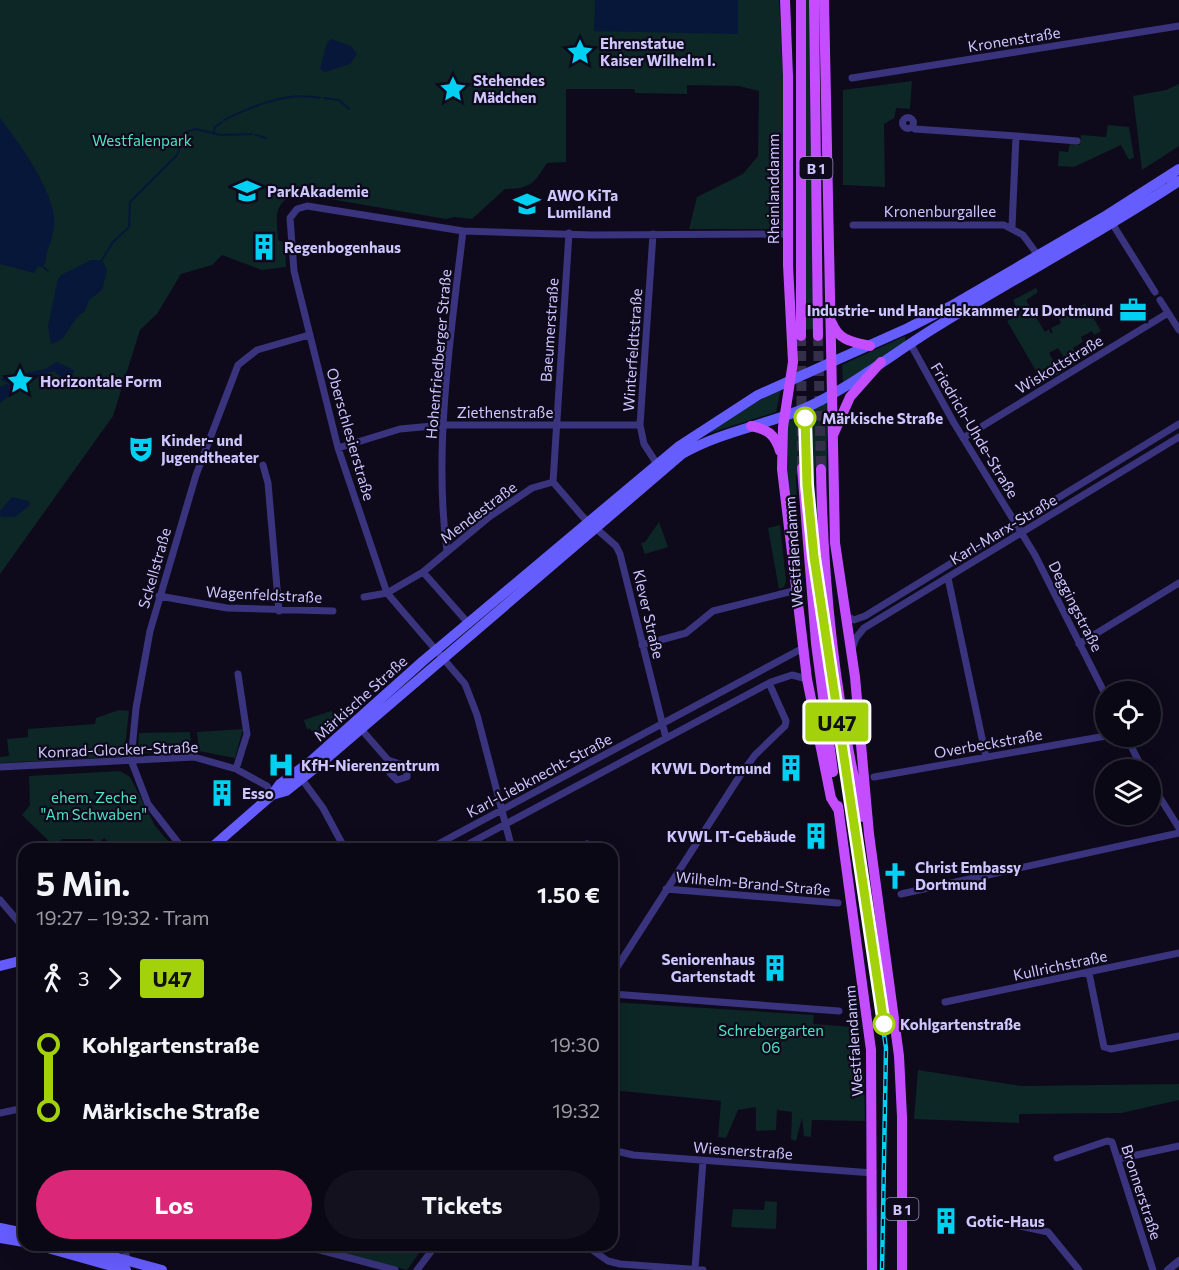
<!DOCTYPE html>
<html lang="de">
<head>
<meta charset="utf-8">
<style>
  :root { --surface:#0a0815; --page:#13111e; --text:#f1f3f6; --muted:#999aa0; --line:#2a2934; --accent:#db2777 }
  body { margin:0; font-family:Commissioner,sans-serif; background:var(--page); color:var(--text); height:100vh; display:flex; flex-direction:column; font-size:22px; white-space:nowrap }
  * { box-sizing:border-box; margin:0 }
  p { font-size:20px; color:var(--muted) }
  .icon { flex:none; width:33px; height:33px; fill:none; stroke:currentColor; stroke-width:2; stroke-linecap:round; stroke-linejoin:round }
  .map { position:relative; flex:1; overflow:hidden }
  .side { position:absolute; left:18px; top:843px; width:600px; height:408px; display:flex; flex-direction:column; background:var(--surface); border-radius:18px; box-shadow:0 6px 24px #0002,0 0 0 2px var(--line) }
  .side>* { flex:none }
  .badge { padding:0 12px; border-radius:4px; font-size:21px; line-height:39px }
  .controls { position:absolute; left:1095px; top:681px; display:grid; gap:12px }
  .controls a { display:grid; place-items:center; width:66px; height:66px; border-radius:50%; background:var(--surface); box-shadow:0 6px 24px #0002,0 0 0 2px var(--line); font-size:30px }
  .map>.badge { position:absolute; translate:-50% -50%; box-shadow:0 0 0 3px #fff }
  .legs { display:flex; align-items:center; gap:9px; height:66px; padding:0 18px; font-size:20px }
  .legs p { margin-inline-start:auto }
  .summary { display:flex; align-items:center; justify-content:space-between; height:102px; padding:0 18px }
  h1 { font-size:33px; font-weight:700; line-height:45px }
  .primary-button { display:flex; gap:12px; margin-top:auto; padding:12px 18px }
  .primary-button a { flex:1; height:69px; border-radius:36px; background:var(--accent); color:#fff; font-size:24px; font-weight:700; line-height:69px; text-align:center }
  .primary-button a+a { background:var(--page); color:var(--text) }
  ul { padding:0 18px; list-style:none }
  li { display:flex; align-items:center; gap:21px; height:66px; font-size:22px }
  li i { display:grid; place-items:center; width:9px; height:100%; margin:0 8px; background:currentColor }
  li i::after { content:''; width:15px; height:15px; margin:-8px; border:4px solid; border-radius:50%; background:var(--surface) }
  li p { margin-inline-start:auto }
  li:first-child i { background:linear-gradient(#0000 50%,currentColor 0) }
  li:last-child i { background:linear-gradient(currentColor 50%,#0000 0) }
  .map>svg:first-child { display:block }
</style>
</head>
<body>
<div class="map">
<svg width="1179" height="1270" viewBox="0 0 1179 1270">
  <rect width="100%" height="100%" fill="#0e0a1c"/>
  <path fill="#0d2626" d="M0 0H779L783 76 784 229H689L697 197 743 174 758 156 759 91 739 86 687 85V94L635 93 634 89H566V162L547 163C534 183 531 189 505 189L472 219 454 217 446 219 295 193C272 206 277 216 278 240L285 243 286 267 262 270 222 255 212 265 181 274 157 314 140 330 113 416 0 574Z
    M805 0H809L813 329 805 330Z
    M912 81 910 109 896 108 894 118 884 124 885 187 843 185V90Z
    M1179 84V146L1142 170 1133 96 1166 90Z
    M1108 125 1129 127 1134 157 1129 160 1121 145 1074 167 1058 166 1059 151 1068 152 1070 144 1080 145 1081 135 1106 137Z
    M1036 288 1038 292 1026 300 1045 332 1049 329 1050 333H1053L1051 328 1061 323 1059 319 1085 304 1101 331 1094 335 1092 331 1081 337 1083 342 1073 348 1080 360 1070 367 1058 348 1049 353 1060 373 1043 383 1007 321 1020 314 1013 300Z
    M905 336V343L843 382 842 365Z
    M781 388 776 412 710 433 707 430Z
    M827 400V472L815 466V476L823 605 848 772 839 773 819 614 808 466 800 469 796 476 798 536 792 538 786 479 788 421Z
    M659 522 668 547 645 554 641 543 645 542Z
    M780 525 786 581 784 587 779 589 768 528Z
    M119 710 129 711 125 747 118 752 119 757 0 763V757L9 756 7 739 28 737V729L95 724 96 718Z
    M331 711 344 719 320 741 309 728 307 730 304 720Z
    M243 729 235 758 199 751 197 732Z
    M190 732 191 744 187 751 144 753 138 747 139 733Z
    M120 771 130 777 155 826 175 849H116L104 838 98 844 92 839H62L55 847 22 815 30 805 29 776Z
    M612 1002 814 1015 813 1024 853 1027 864 1076 865 1121 812 1120 811 1137 804 1136 802 1118 796 1141 791 1139 792 1112 777 1110 776 1130 756 1131V1107L738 1110 726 1138 718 1137 721 1101 612 1090Z
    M918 1070 1021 1086 1179 1084V1100L1121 1113 1019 1114V1123L914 1119Z
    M765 1201 777 1202 776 1229 731 1227 733 1209 764 1210Z
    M312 1245H425L407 1270Z"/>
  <path fill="#071739" d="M595 0H738V34L594 31Z
    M331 39 351 46 357 54 350 64 325 72 320 69 327 43Z
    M0 118C19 143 50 185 54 217 56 233 47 247 45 263L43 267 38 266 34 273 0 264Z
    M91 260H102L107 270 102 290 89 300 85 311C69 320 70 340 51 344L48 326 58 279 61 275Z
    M57 362 74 370 73 376 64 379 53 371 24 384 0 403V387L9 383 1 380 2 378 45 369Z
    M12 497 29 501 30 505 15 517H1L0 511Z"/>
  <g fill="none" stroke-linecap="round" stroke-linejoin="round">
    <path stroke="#071739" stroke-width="2" d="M324 98 339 100 349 109
      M224 120C253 106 287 91 320 98
      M214 132 215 127 222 122
      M256 135 266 138
      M102 260 113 242 129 227 130 202 177 155 186 132 196 129 221 135 252 134
      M43 267 48 271"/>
    <path stroke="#343049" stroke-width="10" stroke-dasharray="10 5" stroke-linecap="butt" d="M801 336 802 468
      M818 336 821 469"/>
    <path stroke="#39347d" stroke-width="7" d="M852 78 1179 26
      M902.5 123a5.5 5.5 0 1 1 11 0a5.5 5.5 0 1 1-11 0Z
      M912 127 915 129 1016 136
      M1110 220 1155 292
      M853 225H1004L1023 235 1040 258
      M1012 227 1016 136 1077 141
      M569 233 553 482 583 517 616 546 620 554 666 738
      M653 234 640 425 644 444 657 464
      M1160 300 1179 330
      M910 343 954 423 1035 555 1106 696
      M963 438 1168 313
      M338 448 400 429 443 425H640
      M263 465 268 483 279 611
      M447 551C433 450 451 333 463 231
      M423 572 469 624
      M948 578 986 757
      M159 596 227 608 333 611
      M364 597 387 593 423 572 489 517 532 488 553 482
      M845 615 854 620 865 616 1179 424
      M1079 644 1179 583
      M642 645 686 633 713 611 797 590
      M852 649 856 638 864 628 1179 437
      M361 729 388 760 400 764 407 771V777L397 780 390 773 388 760
      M1126 736 1143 770
      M0 767 194 757 236 769 267 786 272 795
      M236 769 247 734 238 674
      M874 777 1106 736
      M301 778 323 808 345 849
      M1150 782 1179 828
      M183 849 148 804 131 760 136 708 150 631 196 475 238 365 257 350 309 335
      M429 849 803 648
      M459 849 771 682 792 675 807 679
      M512 849 477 715 465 684 387 593 338 448 294 271 290 218 297 209 307 206 463 231 592 235 788 234
      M582 849 587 844
      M666 889 838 903
      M901 894 1179 833
      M0 900 24 928
      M1089 973 1104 1047 1111 1049 1179 1036
      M612 975 741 774 755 755 785 726 786 721 769 683
      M612 994 839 1011
      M945 1002 1179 953
      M0 1113 24 1108
      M612 1150 633 1155 873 1173
      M1057 1158 1107 1141 1112 1142 1153 1270
      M1118 1159 1179 1146
      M1020 1226 1048 1232 1079 1270
      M124 1245 128 1263
      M301 1245 395 1270
      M585 1245 608 1261 620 1264 703 1270
      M695 1269 703 1161
      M417 1270 436 1245"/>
    <path stroke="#39347d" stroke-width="8" d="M1168 1270 1179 1261"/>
    <path stroke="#665dff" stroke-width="10" d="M272 795 286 791 320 764 682 454C717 434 755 427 793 413 840 396 897 350 941 324 1020 275 1102 232 1179 181
      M210 849 272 795 280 784 311 761 423 661 678 447 758 395 908 328 951 306 1107 215 1179 169
      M0 966 24 960
      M0 1228 24 1233
      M0 1238 24 1242
      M37 1245 126 1270
      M70 1245 162 1270"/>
    <path stroke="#c34dff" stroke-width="10" d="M785 0 788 76V265L793 362 783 427 782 469 807 679 831 798 839 811
      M814 0 818 336
      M824 0 835 543 855 677 869 834 899 1056 902 1117V1270
      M832 323C839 341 853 342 870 346
      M801 336V0
      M751 426C767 429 775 434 780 451
      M834 433 850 397 881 362
      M802 468 816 643 833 772
      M821 469C823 585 835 703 863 817
      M838 806 871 1050 872 1270"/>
    <defs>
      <path id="rail" d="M846 774 886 1048 882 1270"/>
    </defs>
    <use href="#rail" stroke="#00d0f1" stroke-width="4.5"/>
    <use href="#rail" stroke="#0e0a1c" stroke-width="2" stroke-dasharray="7" stroke-linecap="butt"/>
  </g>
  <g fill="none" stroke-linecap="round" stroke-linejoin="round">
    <defs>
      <path id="line-1" d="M805 418 807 485 814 557 884 1024"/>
    </defs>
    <use href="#line-1" stroke="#fff" stroke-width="14"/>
    <use href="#line-1" stroke="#a3d20b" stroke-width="9"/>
  </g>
  <defs>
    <symbol id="sight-bare" viewBox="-9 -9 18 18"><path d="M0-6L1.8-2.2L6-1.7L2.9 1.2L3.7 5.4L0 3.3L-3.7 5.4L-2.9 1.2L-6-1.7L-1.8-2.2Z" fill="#00d0f1" stroke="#0e0a1c" stroke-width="2.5" paint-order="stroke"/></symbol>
    <symbol id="school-bare" viewBox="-9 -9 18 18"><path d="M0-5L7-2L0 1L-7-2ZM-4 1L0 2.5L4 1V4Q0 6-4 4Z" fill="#00d0f1" stroke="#0e0a1c" stroke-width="2.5" paint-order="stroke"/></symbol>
    <symbol id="building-bare" viewBox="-9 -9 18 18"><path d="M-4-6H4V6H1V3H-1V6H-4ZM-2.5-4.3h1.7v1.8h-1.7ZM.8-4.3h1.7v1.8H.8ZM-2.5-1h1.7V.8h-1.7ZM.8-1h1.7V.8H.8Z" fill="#00d0f1" stroke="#0e0a1c" stroke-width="2.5" paint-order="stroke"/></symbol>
    <symbol id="office-bare" viewBox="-9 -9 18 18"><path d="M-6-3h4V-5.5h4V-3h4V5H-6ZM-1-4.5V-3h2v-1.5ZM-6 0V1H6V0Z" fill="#00d0f1" stroke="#0e0a1c" stroke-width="2.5" paint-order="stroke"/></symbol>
    <symbol id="theatre-bare" viewBox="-9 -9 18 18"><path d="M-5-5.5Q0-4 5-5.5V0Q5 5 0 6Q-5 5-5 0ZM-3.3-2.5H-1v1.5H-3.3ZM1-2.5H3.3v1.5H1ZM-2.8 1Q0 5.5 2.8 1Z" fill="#00d0f1" stroke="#0e0a1c" stroke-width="2.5" paint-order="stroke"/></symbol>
    <symbol id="hospital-bare" viewBox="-9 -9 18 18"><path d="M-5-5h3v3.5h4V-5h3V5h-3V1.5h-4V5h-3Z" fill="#00d0f1" stroke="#0e0a1c" stroke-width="2.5" paint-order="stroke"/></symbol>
    <symbol id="church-bare" viewBox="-9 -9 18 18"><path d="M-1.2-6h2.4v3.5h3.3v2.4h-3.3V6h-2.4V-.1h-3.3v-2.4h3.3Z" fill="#00d0f1" stroke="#0e0a1c" stroke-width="2.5" paint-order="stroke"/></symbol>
  </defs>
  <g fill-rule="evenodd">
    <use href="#sight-bare" x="561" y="33" width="38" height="38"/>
    <use href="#sight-bare" x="434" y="70" width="38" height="38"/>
    <use href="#school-bare" x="228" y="172" width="38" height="38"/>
    <use href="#school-bare" x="508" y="185" width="38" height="38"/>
    <use href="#building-bare" x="245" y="228" width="38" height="38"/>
    <use href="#office-bare" x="1114" y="291" width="38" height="38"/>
    <use href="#sight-bare" x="1" y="362" width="38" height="38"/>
    <use href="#theatre-bare" x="122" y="430" width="38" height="38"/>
    <use href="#hospital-bare" x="262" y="746" width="38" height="38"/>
    <use href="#building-bare" x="772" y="749" width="38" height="38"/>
    <use href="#building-bare" x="203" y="774" width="38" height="38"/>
    <use href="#building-bare" x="797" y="817" width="38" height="38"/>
    <use href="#church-bare" x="876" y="857" width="38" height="38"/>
    <use href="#building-bare" x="756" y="949" width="38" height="38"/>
    <use href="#building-bare" x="927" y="1202" width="38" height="38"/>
  </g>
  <g fill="#fff" stroke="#a3d20b" stroke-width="3">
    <circle cx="805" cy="418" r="10"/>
    <circle cx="884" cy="1024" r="10"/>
  </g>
  <g text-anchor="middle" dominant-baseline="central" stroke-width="4.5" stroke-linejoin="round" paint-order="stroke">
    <g fill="#0e0a1c" stroke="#948ebb" stroke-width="1.5">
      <rect x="799.5" y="157" width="33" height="22" rx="4.5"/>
      <rect x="885.5" y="1198" width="33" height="22" rx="4.5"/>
    </g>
    <g font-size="14" font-weight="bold" fill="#cec6ff">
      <text x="816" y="168">B 1</text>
      <text x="902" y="1209">B 1</text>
    </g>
    <g font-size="15" fill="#cec6ff" stroke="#0e0a1c">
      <text transform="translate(1014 39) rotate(-9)">Kronenstraße</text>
      <text transform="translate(773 189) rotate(-90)">Rheinlanddamm</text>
      <text x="940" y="211">Kronenburgallee</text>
      <text transform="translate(549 330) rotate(-86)">Baeumerstraße</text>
      <text transform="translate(632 350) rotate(-86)">Winterfeldtstraße</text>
      <text transform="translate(438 354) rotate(-85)">Hohenfriedberger Straße</text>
      <text transform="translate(1059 364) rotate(-31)">Wiskottstraße</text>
      <text x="505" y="412">Ziethenstraße</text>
      <text transform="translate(975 430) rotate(59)">Friedrich-Uhde-Straße</text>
      <text transform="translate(351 434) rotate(74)">Oberschlesierstraße</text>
      <text transform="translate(478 512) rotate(-37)">Mendestraße</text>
      <text transform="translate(1003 529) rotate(-31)">Karl-Marx-Straße</text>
      <text transform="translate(793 552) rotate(-94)">Westfalendamm</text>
      <text transform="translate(154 568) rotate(-74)">Sckellstraße</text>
      <text transform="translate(264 594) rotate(3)">Wagenfeldstraße</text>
      <text transform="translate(1076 606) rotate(63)">Deggingstraße</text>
      <text transform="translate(649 614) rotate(77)">Klever Straße</text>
      <text transform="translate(360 698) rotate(-42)">Märkische Straße</text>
      <text transform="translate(988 743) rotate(-10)">Overbeckstraße</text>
      <text transform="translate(118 749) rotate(-2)">Konrad-Glocker-Straße</text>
      <text transform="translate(539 775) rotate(-28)">Karl-Liebknecht-Straße</text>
      <text transform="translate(753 883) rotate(5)">Wilhelm-Brand-Straße</text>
      <text transform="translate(1060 965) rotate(-12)">Kullrichstraße</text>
      <text transform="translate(853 1041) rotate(-94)">Westfalendamm</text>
      <text transform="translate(743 1150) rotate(4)">Wiesnerstraße</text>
      <text transform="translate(1142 1192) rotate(72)">Bronnerstraße</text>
    </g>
    <g font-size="15" font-weight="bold" fill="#cec6ff" stroke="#0e0a1c" text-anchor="start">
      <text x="600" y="43">Ehrenstatue<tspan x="600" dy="17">Kaiser Wilhelm I.</tspan></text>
      <text x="473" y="80">Stehendes<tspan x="473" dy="17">Mädchen</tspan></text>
      <text x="267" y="191">ParkAkademie</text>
      <text x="547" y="195">AWO KiTa<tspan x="547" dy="17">Lumiland</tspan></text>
      <text x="284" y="247">Regenbogenhaus</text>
      <text x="1113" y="310" text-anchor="end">Industrie- und Handelskammer zu Dortmund</text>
      <text x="40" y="381">Horizontale Form</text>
      <text x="161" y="440">Kinder- und<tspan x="161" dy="17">Jugendtheater</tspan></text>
      <text x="301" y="765">KfH-Nierenzentrum</text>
      <text x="771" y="768" text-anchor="end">KVWL Dortmund</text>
      <text x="242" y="793">Esso</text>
      <text x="796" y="836" text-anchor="end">KVWL IT-Gebäude</text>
      <text x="915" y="867">Christ Embassy<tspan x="915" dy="17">Dortmund</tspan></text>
      <text x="755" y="959" text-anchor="end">Seniorenhaus<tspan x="755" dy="17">Gartenstadt</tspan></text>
      <text x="966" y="1221">Gotic-Haus</text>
    </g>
    <g font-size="15" fill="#4fe2c2" stroke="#0e0a1c">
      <text x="142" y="140">Westfalenpark</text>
      <text x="94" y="797">ehem. Zeche<tspan x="94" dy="17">"Am Schwaben"</tspan></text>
      <text x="771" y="1030">Schrebergarten<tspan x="771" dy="17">06</tspan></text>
    </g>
    <g font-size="15" font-weight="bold" fill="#cec6ff" stroke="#0e0a1c" text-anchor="start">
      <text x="822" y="418">Märkische Straße</text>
      <text x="900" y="1024">Kohlgartenstraße</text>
    </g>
  </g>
</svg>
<div class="controls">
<a><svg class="icon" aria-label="locate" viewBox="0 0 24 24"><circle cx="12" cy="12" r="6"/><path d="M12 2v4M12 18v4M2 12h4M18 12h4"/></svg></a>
<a><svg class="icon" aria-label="layers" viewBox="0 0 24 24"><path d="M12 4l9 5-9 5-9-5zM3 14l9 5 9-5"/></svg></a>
</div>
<b class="badge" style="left:837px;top:722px;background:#a3d20b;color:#111">U47</b>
<section class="side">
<div class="summary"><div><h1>5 Min.</h1><p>19:27 – 19:32 · Tram</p></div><b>1.50 €</b></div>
<div class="legs"><svg class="icon" aria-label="walk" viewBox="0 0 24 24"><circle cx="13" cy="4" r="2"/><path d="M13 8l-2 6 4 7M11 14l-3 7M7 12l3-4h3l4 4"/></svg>3<svg class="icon" aria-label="forward" viewBox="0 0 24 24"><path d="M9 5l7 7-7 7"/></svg><b class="badge" style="background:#a3d20b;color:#111">U47</b></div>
<ul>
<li><i style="color:#a3d20b"></i><b>Kohlgartenstraße</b><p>19:30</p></li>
<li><i style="color:#a3d20b"></i><b>Märkische Straße</b><p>19:32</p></li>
</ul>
<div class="primary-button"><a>Los</a><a>Tickets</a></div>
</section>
</div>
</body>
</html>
